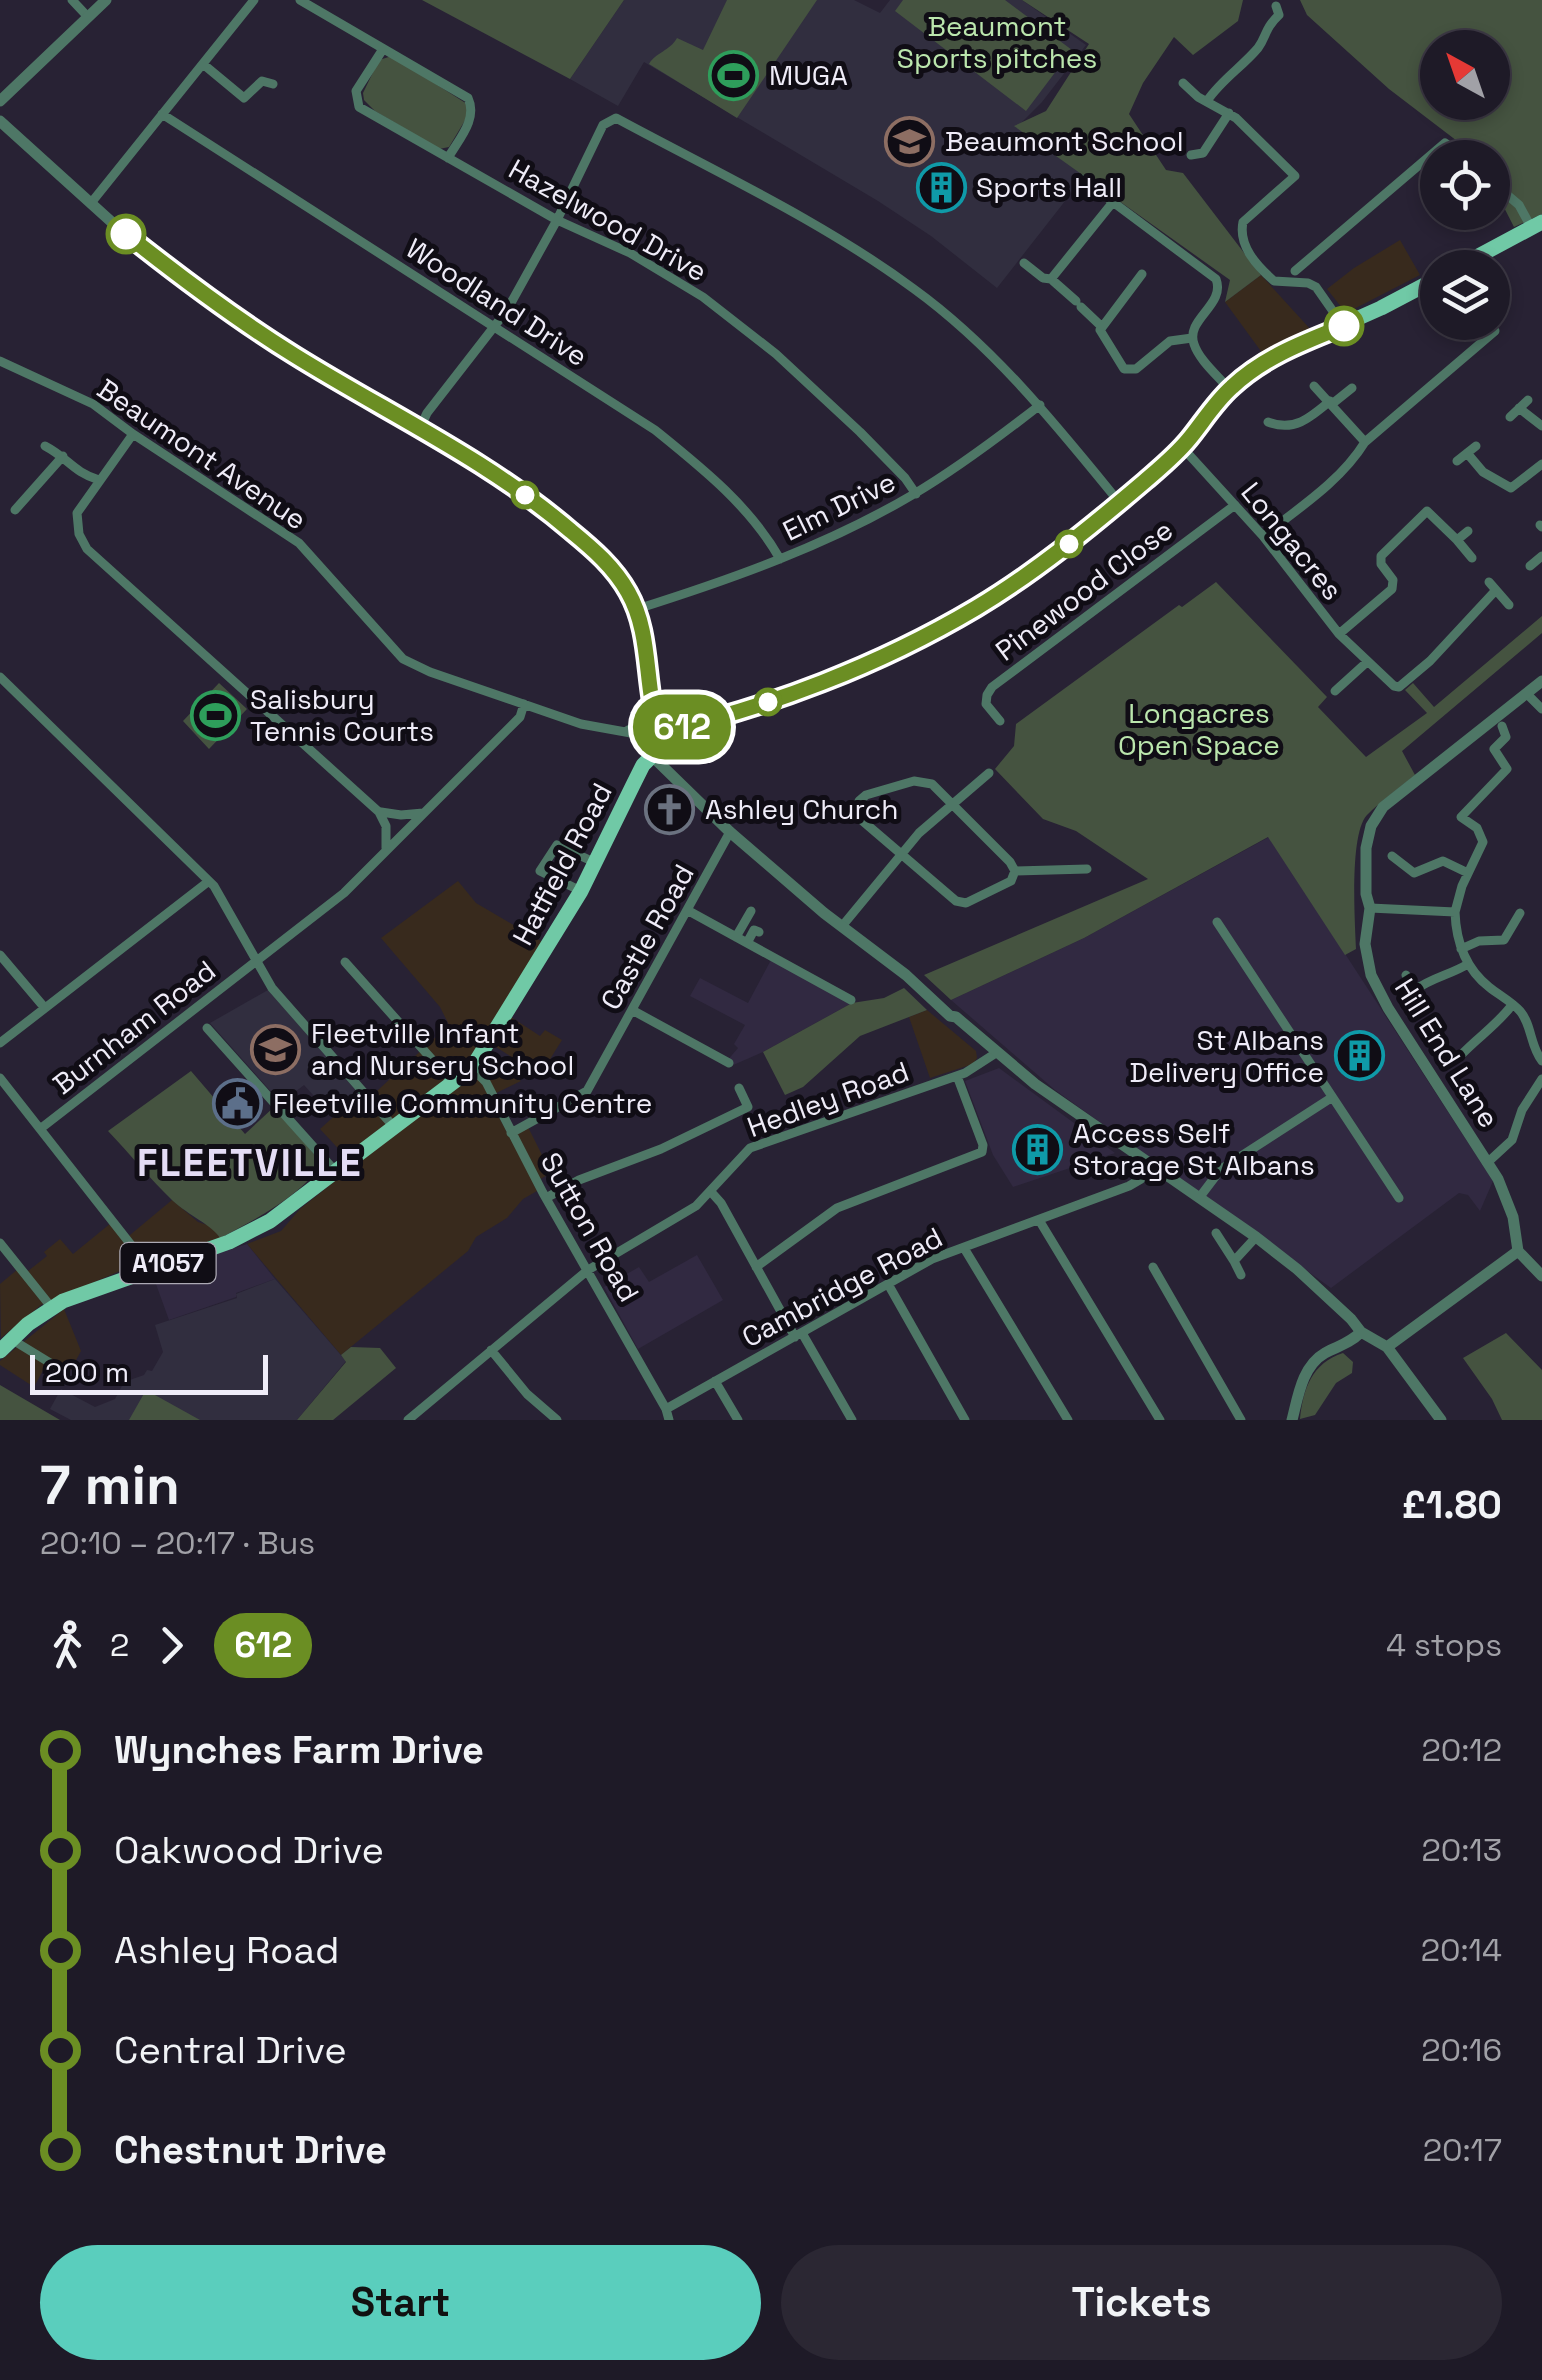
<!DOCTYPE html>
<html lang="en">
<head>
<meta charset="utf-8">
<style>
  :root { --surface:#1e1a27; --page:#2b2733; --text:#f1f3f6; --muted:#a1a1a7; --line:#3c3844; --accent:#5acebd }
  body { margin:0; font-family:"Space Grotesk",sans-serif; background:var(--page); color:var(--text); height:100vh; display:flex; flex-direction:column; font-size:38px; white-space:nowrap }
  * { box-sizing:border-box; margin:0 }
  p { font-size:32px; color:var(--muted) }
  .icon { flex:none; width:55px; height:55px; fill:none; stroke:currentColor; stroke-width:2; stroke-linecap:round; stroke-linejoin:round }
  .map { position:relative; height:1420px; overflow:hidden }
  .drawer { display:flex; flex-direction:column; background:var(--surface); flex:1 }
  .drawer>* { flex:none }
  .badge { padding:0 20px; border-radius:32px; font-size:35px; line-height:65px }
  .needle { width:65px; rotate:320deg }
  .controls { position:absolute; left:1420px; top:30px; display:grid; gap:20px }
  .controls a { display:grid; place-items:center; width:90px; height:90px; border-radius:50%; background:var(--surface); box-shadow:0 5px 15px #0003,0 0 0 2px var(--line); font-size:50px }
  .scale { position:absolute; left:30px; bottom:25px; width:238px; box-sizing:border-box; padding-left:10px; border:5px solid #efecf8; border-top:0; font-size:28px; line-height:35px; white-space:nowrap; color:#efecf8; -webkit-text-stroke:8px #100d15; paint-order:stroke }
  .map>.badge { position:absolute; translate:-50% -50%; box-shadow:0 0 0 5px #fff }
  .legs { display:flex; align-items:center; gap:15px; height:110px; padding:0 40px; font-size:32px }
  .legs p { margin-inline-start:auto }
  .head { display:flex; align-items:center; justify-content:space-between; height:170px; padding:0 40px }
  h1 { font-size:55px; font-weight:600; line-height:75px }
  .action { display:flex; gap:20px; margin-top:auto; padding:20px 40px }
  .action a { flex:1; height:115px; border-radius:60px; background:var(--accent); color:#111; font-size:40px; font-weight:600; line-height:115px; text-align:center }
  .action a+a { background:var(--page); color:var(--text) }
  ul { padding:0 40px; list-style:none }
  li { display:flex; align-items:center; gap:35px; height:100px; font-size:38px }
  li i { display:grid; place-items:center; width:15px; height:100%; margin:0 12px; background:currentColor }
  li i::after { content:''; width:25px; height:25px; margin:-12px; border:8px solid; border-radius:50%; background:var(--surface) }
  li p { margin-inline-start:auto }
  li:first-child i { background:linear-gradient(#0000 50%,currentColor 0) }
  li:last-child i { background:linear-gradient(currentColor 50%,#0000 0) }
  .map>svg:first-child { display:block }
</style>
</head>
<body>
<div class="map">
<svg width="1542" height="1420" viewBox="0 0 1542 1420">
  <rect width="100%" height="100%" fill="#282234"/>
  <path fill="#382a1d" d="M1400 240 1420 275 1346 313 1327 289 1354 268Z
    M1261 275 1312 331 1263 354 1225 302Z
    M458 881 476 903 546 944 502 1011 540 1036 545 1030 562 1040 542 1072 538 1074 493 1045 484 1059 521 1081 488 1097 508 1134 527 1125 551 1173 533 1183 537 1191 523 1199 507 1218 476 1237 468 1251 341 1355 247 1244 281 1231 300 1209 329 1186 348 1159 320 1129 359 1094 366 1101 449 1025 440 1007 381 938Z
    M927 1010 976 1051 977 1058 973 1064 930 1078 909 1017Z
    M172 1200 198 1222 213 1227 220 1238 127 1268 41 1305 1 1338 0 1284 18 1269 23 1275 47 1256 44 1252 60 1239 73 1254 111 1223 124 1240Z
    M64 1309 81 1351 70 1371 48 1361 34 1387 0 1365V1361Z"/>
  <path fill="#312941" d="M1269 837 1493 1181 1480 1211 1468 1195 1459 1193 1331 1288 1055 1090 951 1000 1084 938Z
    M771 960 852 1003 763 1052 731 1066 726 1062 738 1048 734 1044 745 1025 690 996 700 978 748 1003Z
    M999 1068 1115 1153 1013 1187 993 1155 965 1081Z
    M247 1244 275 1279 236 1293V1297L169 1320 152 1273 226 1247 228 1250Z
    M697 1255 723 1300 638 1349 604 1287 639 1267 649 1282Z"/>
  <path fill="#312e3f" d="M624 0H854L880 13 890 0H1022L1086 45 1042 102 1021 123 1087 173 997 288 931 236 878 201 644 62 618 106 570 79Z
    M268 990 359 1094 333 1117 304 1085 281 1103 210 1023Z
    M275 1279 346 1361 297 1420H71L50 1409 61 1389 95 1407 115 1399 124 1382 144 1375 147 1370 152 1371 163 1352 155 1325 237 1298 236 1294Z"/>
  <path fill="#455340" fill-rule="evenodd" d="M422 0H624L570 79Z
    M727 0H817L737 118 649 64C656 52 670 51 677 38L703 50Z
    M903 0H1005L1072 50 1026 111 895 11Z
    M1022 0H1243L1238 21 1193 55 1174 37 1143 83 1129 114 1166 170 1183 173 1261 275 1225 302 1230 280 1014 126 1046 111 1089 44Z
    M1300 0H1542V214L1514 227 1493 186 1492 158 1478 157 1389 89 1307 15ZM1438 48H1492V102H1438Z
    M392 56 467 104V117L449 147 439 149 375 111 364 100 363 93 379 60Z
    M1216 582 1327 697 1318 707 1366 757 1427 713 1405 690 1413 683 1434 707 1542 616V633L1402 751 1415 775C1399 788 1381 801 1367 815 1349 834 1355 923 1356 949L1345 955 1268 837 1084 938 951 1000 924 975 1148 879 1076 831 1043 819 995 769 1014 746 1016 724 1179 605 1182 607Z
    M219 683 247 709 209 749 183 721Z
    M904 988 927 1010 860 1036 803 1087 785 1095 763 1052 852 1003 884 998Z
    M191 1071 245 1134 274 1107 320 1161C313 1190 247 1224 220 1238 212 1225 188 1215 173 1201 150 1179 130 1154 108 1131Z
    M1506 1333 1542 1370V1420H1502L1492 1399 1463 1358Z
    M351 1347 380 1348 396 1368 333 1420H297L346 1362 341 1355Z
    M1343 1353 1353 1362 1352 1373 1336 1383 1315 1415 1300 1419C1303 1389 1312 1363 1343 1353Z
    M0 1385 60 1420H0Z
    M146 1390 200 1420H129Z"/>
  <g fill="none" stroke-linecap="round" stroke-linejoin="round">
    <path stroke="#4e7766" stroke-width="9" d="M72 0 88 17
      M300 0 468 98C478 119 459 139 448 158
      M383 49 356 91 359 107 557 220 630 253 703 297 776 354 860 432 905 478 916 494
      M203 64 244 98 262 81 273 84
      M1183 83 1198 97 1236 118 1295 176 1243 222C1238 246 1257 266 1274 281L1308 283 1316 287 1344 327
      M1207 101C1221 80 1242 67 1258 48 1267 36 1264 29 1279 15L1276 6
      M162 114 655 430C702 468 750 506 780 559
      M1191 155 1203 153 1229 113
      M1082 179 1216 279C1226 305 1185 319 1194 344 1199 360 1218 376 1229 389
      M1492 182 1519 205 1531 227
      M91 203 254 0
      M1024 263 1043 278 1051 279 1113 202
      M1295 271 1445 143 1466 158
      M1142 274 1100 330 1124 369H1136L1170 341 1192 338
      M1051 279 1076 301
      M1081 307 1101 326
      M0 361 93 404 133 434 299 543 403 659 430 672 581 724 642 735 659 733
      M1314 386 1365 442
      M1332 404 1352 388
      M1519 408 1542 426
      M1510 417 1528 400
      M1268 422C1294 432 1310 418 1330 401
      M420 428 427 413 507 310 557 220 603 125 616 118C716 172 822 221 914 289 994 347 1057 426 1119 502
      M133 434 77 513 79 534 87 549 379 812 386 826V848
      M45 446C68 458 73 472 99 480
      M1182 447 1263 536 1339 634 1394 686 1399 687 1430 661 1496 590
      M1467 453 1483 472 1511 488 1542 464
      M1457 461 1476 446
      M15 510 63 456
      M1540 525 1542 527
      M1263 536C1299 508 1341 481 1365 442L1495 331
      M1457 540 1472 558
      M1530 566 1542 556
      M1489 582 1509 605
      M637 609C732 579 828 545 914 494 958 468 999 437 1040 405
      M1339 634 1392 589 1393 580 1381 564V556L1427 511 1457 540 1468 531
      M0 677 214 886 272 988 394 1127
      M1335 691 1367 662
      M1528 695 1542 709
      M1000 721 986 704 987 695 992 687 1235 505
      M628 730 654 718
      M914 781 932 784 1010 862 1015 871 1011 881 966 903 956 901 858 817 859 801 866 795Z
      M381 812 401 815 423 813
      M1392 856 1414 873 1443 861 1468 873
      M1015 871 1087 869
      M581 891 540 871 557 845 596 863
      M1370 908 1455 912C1456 942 1465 968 1489 987 1499 995 1512 1002 1520 1011 1532 1025 1530 1046 1542 1061
      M687 910 851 1000
      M1455 912 1462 886 1483 842 1477 828 1461 817 1507 769 1494 749 1506 737 1502 726
      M1217 922 1399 1198
      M843 925 919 833 989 773
      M736 937 751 911
      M747 943 754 930 759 932
      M1461 949 1479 941 1504 940 1520 913
      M0 955 44 1007
      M345 962 453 1083
      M1406 975 1415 990C1433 977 1450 975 1468 964
      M632 1010 729 1063
      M207 1028 336 1172
      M0 1043 209 881
      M1461 1055C1478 1037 1497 1025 1512 1005
      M472 1068 486 1082 543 1193 666 1409 669 1420
      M0 1078 150 1269
      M40 1129 344 893 520 717 524 704
      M511 1133 587 1091 730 832
      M1487 1163 1512 1140 1522 1110 1542 1079
      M712 1193 721 1203 795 1337
      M546 1198 579 1180 661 1149 748 1107 739 1088
      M1199 1198 1221 1169 1331 1098
      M1039 1220 1160 1420
      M1216 1233 1234 1261
      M0 1243 52 1308
      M964 1248 1068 1420
      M756 1267 837 1208 982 1152 983 1145 957 1076
      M1153 1267 1241 1420
      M1241 1275 1234 1261 1256 1237
      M888 1284 965 1420
      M802 1333 852 1420
      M11 1339 65 1372
      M491 1350 527 1394 557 1420
      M715 1381 738 1420
      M666 1409 932 1259 1129 1186 1141 1179 1151 1165
      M408 1420 588 1270 696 1206 750 1148 965 1073 996 1053"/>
    <path stroke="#4e7766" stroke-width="11" d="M0 101 106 0
      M0 121 126 235 227 310 292 354 492 472 588 545 621 580 637 609 654 718 659 733
      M1542 681 1383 807 1371 826 1366 848V894L1370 908 1365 944 1371 975 1388 1008 1498 1179 1513 1217 1518 1251 1542 1276
      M652 756 730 832 824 913 906 975 950 1016 956 1017 1035 1084 1256 1237 1297 1269 1351 1319 1361 1332 1387 1347 1441 1420
      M1387 1347 1518 1251
      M1292 1420C1298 1397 1302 1366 1325 1353 1338 1346 1349 1344 1361 1332"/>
    <path stroke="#70c9a6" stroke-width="15" d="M1456 268 1542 222
      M0 1351 28 1324 63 1301 229 1242 270 1221 472 1068 581 891 633 785 643 765 652 756 659 733 771 701 871 660 974 609 1047 560 1143 483 1182 447 1229 389 1255 367 1280 353 1381 308 1438 278"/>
  </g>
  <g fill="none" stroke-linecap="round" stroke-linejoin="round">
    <defs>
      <path id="line-1" d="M126 234C180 277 236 319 294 355 387 413 487 459 571 531 593 549 614 567 628 592 653 636 643 687 660 732 768 708 880 665 976 608 1036 572 1091 527 1145 481 1160 468 1176 455 1189 439 1203 422 1215 402 1232 387 1264 357 1304 342 1344 326"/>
    </defs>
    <use href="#line-1" stroke="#fff" stroke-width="22"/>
    <use href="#line-1" stroke="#6b8e23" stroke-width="15"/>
  </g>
  <defs>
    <symbol id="stadium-ring" viewBox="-11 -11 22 22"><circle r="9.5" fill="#100d15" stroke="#2e9e5b" stroke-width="1.5"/><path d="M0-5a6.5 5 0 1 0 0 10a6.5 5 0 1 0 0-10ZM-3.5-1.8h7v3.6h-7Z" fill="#2e9e5b"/></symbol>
    <symbol id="school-ring" viewBox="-11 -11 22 22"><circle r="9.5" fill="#100d15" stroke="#8d6e63" stroke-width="1.5"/><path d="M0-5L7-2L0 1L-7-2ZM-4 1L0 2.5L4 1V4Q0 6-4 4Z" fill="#8d6e63"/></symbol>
    <symbol id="building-ring" viewBox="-11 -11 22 22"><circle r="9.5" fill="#100d15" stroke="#0f9aa8" stroke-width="1.5"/><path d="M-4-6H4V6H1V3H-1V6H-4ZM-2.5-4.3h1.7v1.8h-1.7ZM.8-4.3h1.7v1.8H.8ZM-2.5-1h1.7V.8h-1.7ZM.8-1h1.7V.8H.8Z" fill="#0f9aa8"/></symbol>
    <symbol id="church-ring" viewBox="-11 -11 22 22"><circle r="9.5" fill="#100d15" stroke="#6b7280" stroke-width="1.5"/><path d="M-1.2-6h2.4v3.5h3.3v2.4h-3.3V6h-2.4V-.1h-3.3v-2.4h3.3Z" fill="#6b7280"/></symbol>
    <symbol id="civic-ring" viewBox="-11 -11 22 22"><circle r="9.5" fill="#100d15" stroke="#5c6f8a" stroke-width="1.5"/><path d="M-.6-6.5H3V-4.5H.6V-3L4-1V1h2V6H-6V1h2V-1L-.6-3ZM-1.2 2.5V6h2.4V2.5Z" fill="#5c6f8a"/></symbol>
  </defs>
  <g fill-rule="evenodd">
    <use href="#stadium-ring" x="706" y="48" width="55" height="55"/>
    <use href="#school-ring" x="882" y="114" width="55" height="55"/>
    <use href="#building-ring" x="914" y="160" width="55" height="55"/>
    <use href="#stadium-ring" x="188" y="688" width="55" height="55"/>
    <use href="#church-ring" x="642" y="782" width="55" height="55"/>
    <use href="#school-ring" x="248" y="1022" width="55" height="55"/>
    <use href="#building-ring" x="1332" y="1028" width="55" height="55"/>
    <use href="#civic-ring" x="210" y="1076" width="55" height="55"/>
    <use href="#building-ring" x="1010" y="1122" width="55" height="55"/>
  </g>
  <g fill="#fff" stroke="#6b8e23" stroke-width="5">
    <circle cx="126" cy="234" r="18"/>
    <circle cx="1344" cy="326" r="18"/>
    <circle cx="525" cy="495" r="12"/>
    <circle cx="1069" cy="544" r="12"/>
    <circle cx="768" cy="702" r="12"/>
  </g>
  <g text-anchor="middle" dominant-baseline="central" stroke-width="10" stroke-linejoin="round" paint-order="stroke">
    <rect fill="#100d15" stroke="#aca9b4" stroke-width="2.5" x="120.5" y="1243" width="95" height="40" rx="8"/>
    <g font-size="25" font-weight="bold" fill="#efecf8">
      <text x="168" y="1263">A1057</text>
    </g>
    <g font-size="28" fill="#bbe6ad" stroke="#100d15">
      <text x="997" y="26">Beaumont<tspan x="997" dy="32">Sports pitches</tspan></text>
      <text x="1199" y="713">Longacres<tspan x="1199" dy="32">Open Space</tspan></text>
    </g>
    <g font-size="28" fill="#efecf8" stroke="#100d15" text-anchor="start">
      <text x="769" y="75">MUGA</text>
      <text x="945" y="141">Beaumont School</text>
      <text x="976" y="187">Sports Hall</text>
      <text x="250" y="699">Salisbury<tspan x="250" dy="32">Tennis Courts</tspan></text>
      <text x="705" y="809">Ashley Church</text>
      <text x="311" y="1033">Fleetville Infant<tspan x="311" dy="32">and Nursery School</tspan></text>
      <text x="1324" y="1040" text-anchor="end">St Albans<tspan x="1324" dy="32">Delivery Office</tspan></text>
      <text x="273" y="1103">Fleetville Community Centre</text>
      <text x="1073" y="1133">Access Self<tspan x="1073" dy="32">Storage St Albans</tspan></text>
    </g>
    <g font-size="28" fill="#efecf8" stroke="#100d15">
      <text transform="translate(608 220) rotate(29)">Hazelwood Drive</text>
      <text transform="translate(497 302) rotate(33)">Woodland Drive</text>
      <text transform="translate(202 454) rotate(34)">Beaumont Avenue</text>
      <text transform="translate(839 506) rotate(-26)">Elm Drive</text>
      <text transform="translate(1292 541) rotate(51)">Longacres</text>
      <text transform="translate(1084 590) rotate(-37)">Pinewood Close</text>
      <text transform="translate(562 864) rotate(-62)">Hatfield Road</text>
      <text transform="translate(647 937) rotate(-61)">Castle Road</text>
      <text transform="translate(134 1027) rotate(-38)">Burnham Road</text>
      <text transform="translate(1447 1053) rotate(58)">Hill End Lane</text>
      <text transform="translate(828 1099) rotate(-20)">Hedley Road</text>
      <text transform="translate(590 1227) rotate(60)">Sutton Road</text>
      <text transform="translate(842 1287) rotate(-28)">Cambridge Road</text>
    </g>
    <g font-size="38" font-weight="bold" letter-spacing="2.5" fill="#e4dcf5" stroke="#100d15">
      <text x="250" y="1163">FLEETVILLE</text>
    </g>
  </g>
</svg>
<div class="controls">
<a><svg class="needle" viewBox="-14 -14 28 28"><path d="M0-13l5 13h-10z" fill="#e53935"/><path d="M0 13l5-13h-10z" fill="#a1a1a7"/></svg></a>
<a><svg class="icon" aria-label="locate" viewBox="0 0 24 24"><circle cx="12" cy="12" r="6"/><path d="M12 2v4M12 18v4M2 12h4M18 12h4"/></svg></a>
<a><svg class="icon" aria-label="layers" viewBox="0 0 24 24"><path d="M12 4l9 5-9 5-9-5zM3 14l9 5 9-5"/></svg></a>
</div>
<div class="scale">200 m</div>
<b class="badge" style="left:682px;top:727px;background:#6b8e23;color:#fff">612</b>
</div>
<section class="drawer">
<div class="head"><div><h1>7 min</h1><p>20:10 – 20:17 · Bus</p></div><b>£1.80</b></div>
<div class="legs"><svg class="icon" aria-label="walk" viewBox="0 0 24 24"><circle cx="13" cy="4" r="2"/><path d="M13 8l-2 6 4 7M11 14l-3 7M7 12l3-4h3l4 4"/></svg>2<svg class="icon" aria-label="forward" viewBox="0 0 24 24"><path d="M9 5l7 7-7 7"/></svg><b class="badge" style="background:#6b8e23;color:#fff">612</b><p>4 stops</p></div>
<ul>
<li><i style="color:#6b8e23"></i><b>Wynches Farm Drive</b><p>20:12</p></li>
<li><i style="color:#6b8e23"></i><span>Oakwood Drive</span><p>20:13</p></li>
<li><i style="color:#6b8e23"></i><span>Ashley Road</span><p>20:14</p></li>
<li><i style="color:#6b8e23"></i><span>Central Drive</span><p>20:16</p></li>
<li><i style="color:#6b8e23"></i><b>Chestnut Drive</b><p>20:17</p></li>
</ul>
<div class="action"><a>Start</a><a>Tickets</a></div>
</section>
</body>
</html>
